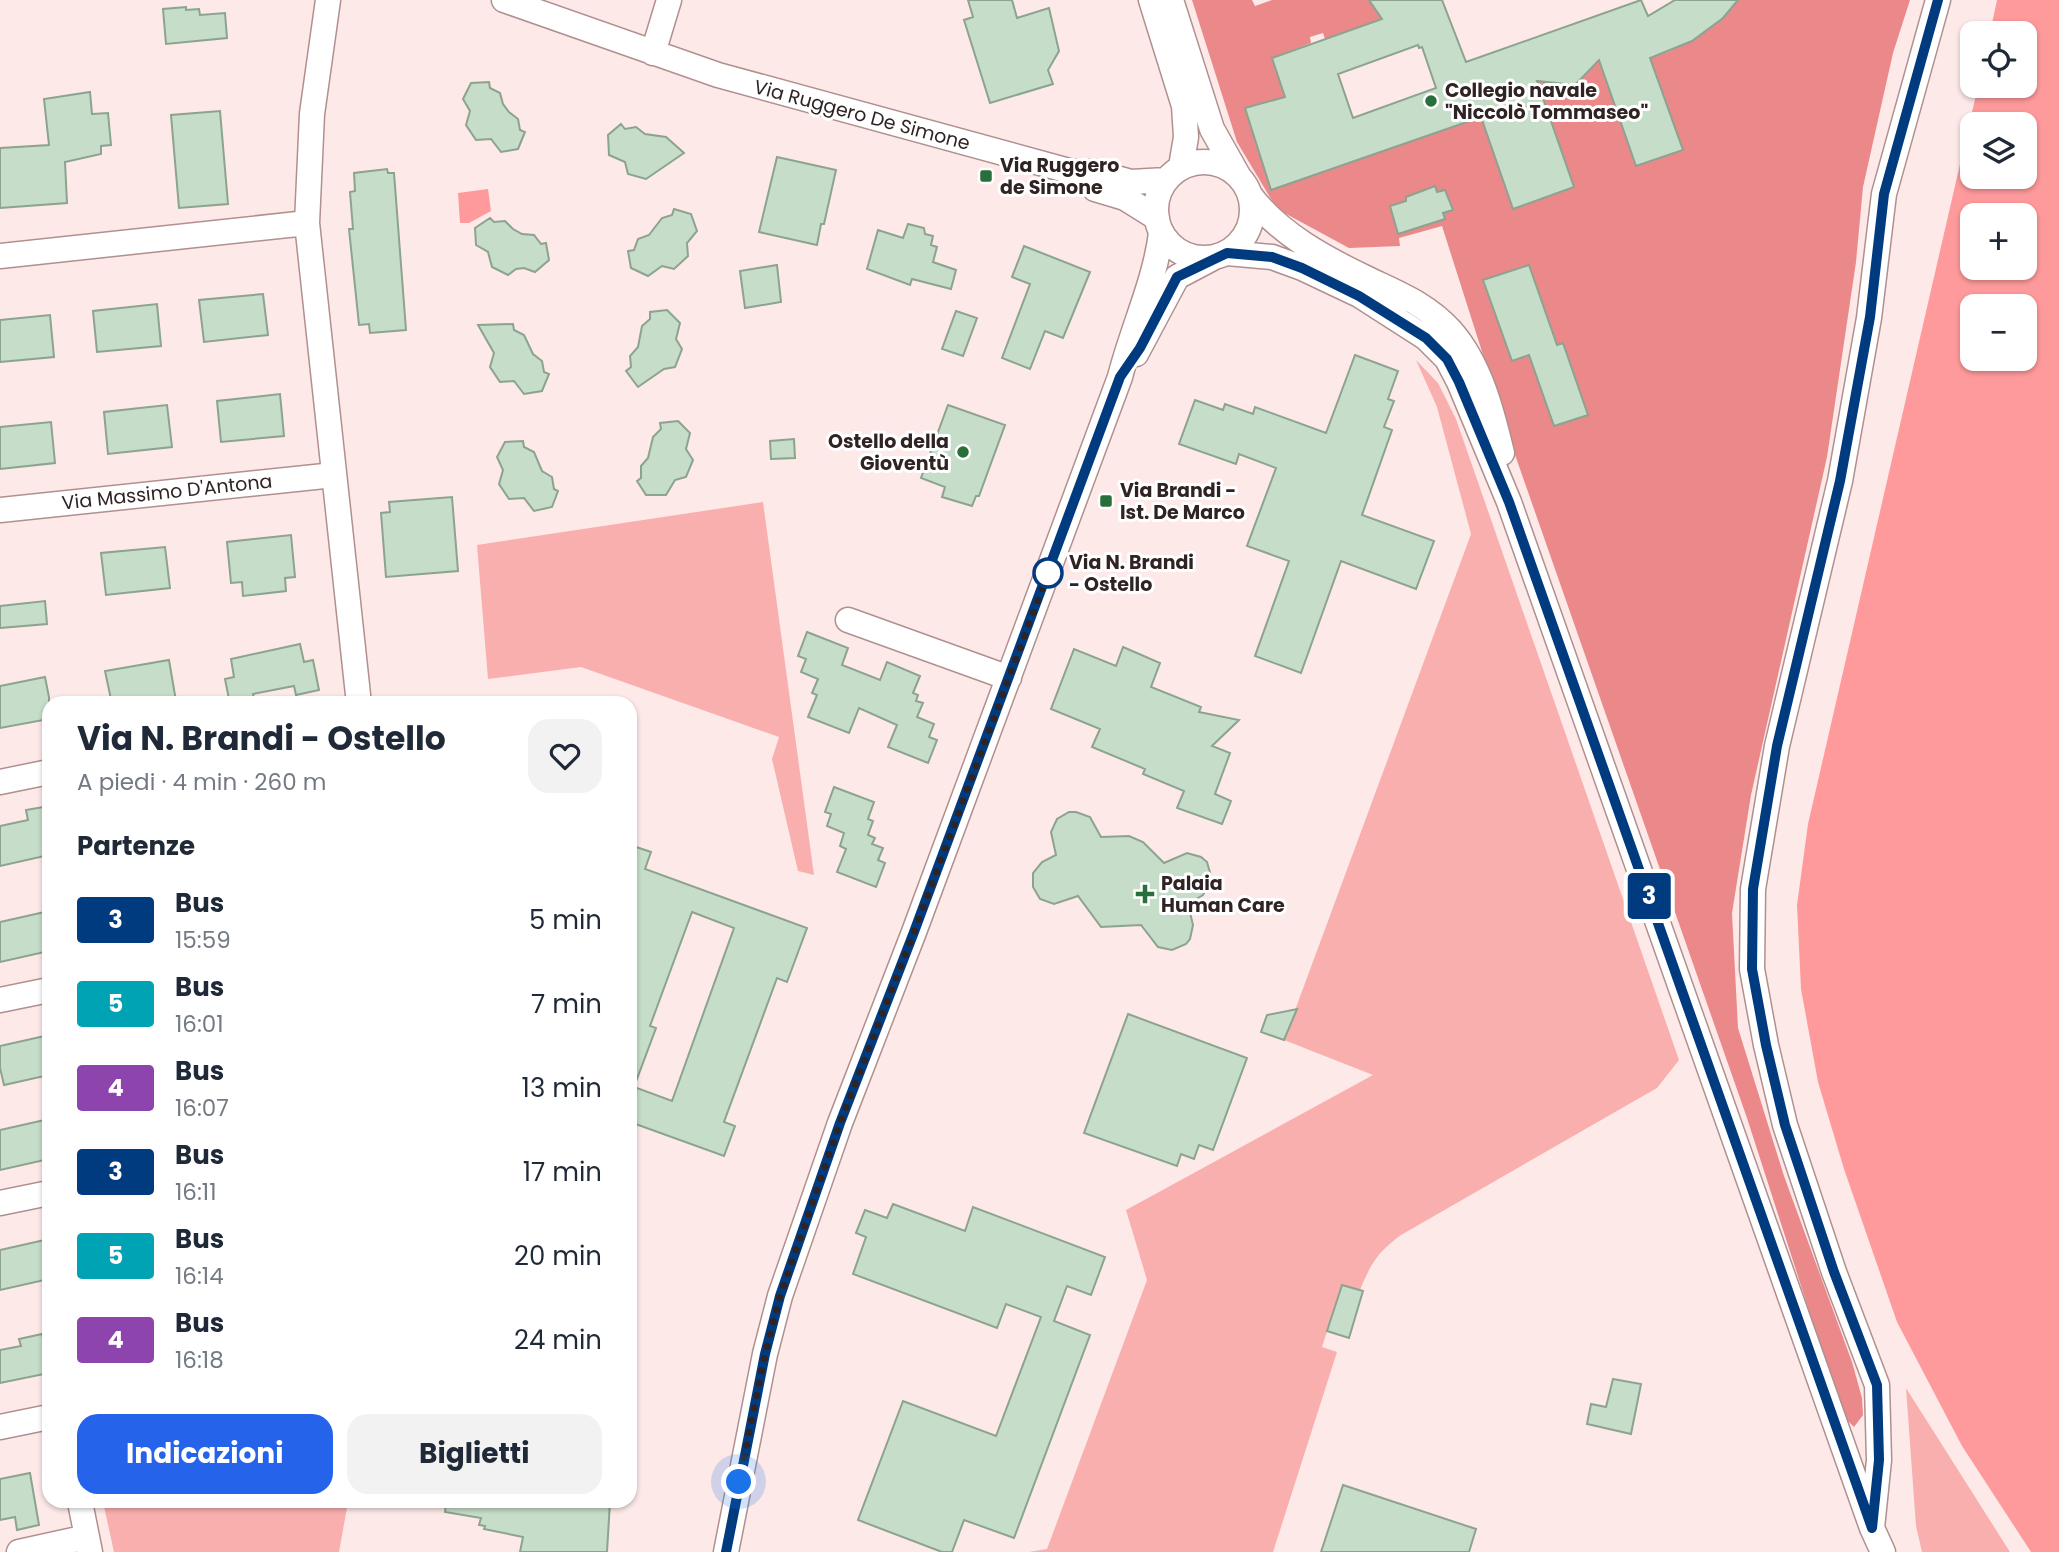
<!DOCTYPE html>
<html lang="it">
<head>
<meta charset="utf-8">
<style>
  :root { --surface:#fff; --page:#f2f2f3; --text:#1f2937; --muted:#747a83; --accent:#2563eb }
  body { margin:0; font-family:Poppins,sans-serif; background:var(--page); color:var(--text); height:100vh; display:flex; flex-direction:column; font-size:26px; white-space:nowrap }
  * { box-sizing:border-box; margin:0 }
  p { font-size:23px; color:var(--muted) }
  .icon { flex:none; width:38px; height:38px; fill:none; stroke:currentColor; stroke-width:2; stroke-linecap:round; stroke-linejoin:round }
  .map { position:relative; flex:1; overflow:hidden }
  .sheet { position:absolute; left:42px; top:696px; width:595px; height:812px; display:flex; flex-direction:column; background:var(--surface); border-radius:21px; box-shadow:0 2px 5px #0004 }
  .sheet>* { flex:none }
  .badge { padding:0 14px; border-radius:5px; font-size:24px; line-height:46px }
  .tools { position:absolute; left:1960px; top:21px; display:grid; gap:14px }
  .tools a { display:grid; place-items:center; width:77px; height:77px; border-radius:14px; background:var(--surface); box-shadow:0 2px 5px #0004; font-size:35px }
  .you { position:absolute; width:35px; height:35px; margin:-18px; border:5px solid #fff; border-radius:50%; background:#1a73e8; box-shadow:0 0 0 10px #1a73e833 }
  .map>.badge { position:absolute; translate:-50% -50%; box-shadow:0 0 0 4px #fff }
  h2 { padding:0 35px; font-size:26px; line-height:63px }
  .round { display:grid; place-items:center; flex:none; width:74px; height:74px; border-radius:21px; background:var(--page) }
  .headline { display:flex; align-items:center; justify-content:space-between; height:119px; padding:0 35px }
  h1 { font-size:33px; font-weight:700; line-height:52px }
  .cta { display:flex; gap:14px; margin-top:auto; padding:14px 35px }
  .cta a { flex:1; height:80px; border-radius:21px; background:var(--accent); color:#fff; font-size:28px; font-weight:700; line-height:80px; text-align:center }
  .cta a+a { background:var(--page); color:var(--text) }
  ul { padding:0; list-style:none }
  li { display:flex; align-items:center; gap:21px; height:84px; padding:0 35px }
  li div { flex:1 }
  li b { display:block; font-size:26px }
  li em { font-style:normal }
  li .badge { min-width:77px; font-weight:700; text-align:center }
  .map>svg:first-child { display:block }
</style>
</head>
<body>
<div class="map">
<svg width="2059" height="1552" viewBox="0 0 2059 1552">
  <rect width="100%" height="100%" fill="#fee9e9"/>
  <path fill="#faafaf" d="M1416 360 1438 383 1456 419 1679 1060 1657 1088 1401 1235C1378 1252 1371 1263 1360 1290L1342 1285 1322 1347 1337 1352 1273 1552H1029L1047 1549 1147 1280 1126 1210 1373 1075 1284 1040 1471 534 1437 407Z
    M763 502 814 875 798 871 772 759 779 737 581 667 488 679 477 545Z
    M1906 1388 2010 1552H1922L1916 1526Z
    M103 1502H348L339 1552H114Z"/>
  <path fill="#ea888a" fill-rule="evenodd" d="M1192 0H1252L1255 6 1272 0H1369L1387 17 1325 39 1323 33 1310 37 1311 43 1272 58 1290 110 1250 125 1271 190 1464 123 1536 79 1558 80 1566 86 1575 85 1598 58 1683 150 1650 58C1686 47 1714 30 1737 0H1910L1893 53 1863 187 1856 262 1827 457 1751 795 1732 913 1738 1028 1784 1176 1852 1362 1862 1398 1863 1415 1854 1427 1843 1416 1747 1118 1513 449 1442 226 1399 238 1400 246 1349 248 1277 209 1237 142ZM1435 186 1437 192 1445 190 1453 210 1443 213 1444 219 1399 233 1390 207 1406 201V197ZM1529 265 1557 345 1563 343 1587 415 1554 426 1529 355 1512 361 1486 288 1502 274Z"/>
  <path fill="#fe9a9c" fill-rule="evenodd" d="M1997 0H2059V1552H2031L1962 1446 1897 1322 1844 1169 1818 1082 1801 989 1797 905 1808 824 1978 86H2025V33H1990ZM1972 124H2025V177H1972ZM2025 215V268H1972V215ZM1972 306H2025V359H1972Z
    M488 189 491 211 469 223H460L458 193Z"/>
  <path fill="#c5ddc9" stroke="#8ca38f" stroke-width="2" fill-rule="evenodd" d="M968 0H1012L1017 18 1049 8 1059 51 1048 70 1053 84 990 103 964 20 973 17Z
    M1369 0H1442L1466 62 1641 0 1648 16 1675 0H1738L1723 18 1692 41 1650 58 1683 150 1636 166 1599 60 1575 85 1537 81 1574 187 1513 209 1481 117 1271 190 1245 108 1285 97 1272 58 1382 19ZM1418 45 1419 48 1422 47 1436 88 1353 118 1338 74Z
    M186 7V10L199 9 200 15 225 13 227 38 166 44 163 9Z
    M489 82 490 88 500 93 503 104 509 112 518 119 520 130 525 132 518 149 501 152 491 139 476 140 466 125 470 111 463 99 471 83Z
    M90 92 92 114 108 113 111 145 101 146V154L65 162 67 203 0 208V148L49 145 44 99Z
    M220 111 228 204 179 208 171 115Z
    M621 124 625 129 636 127 645 134 666 137 684 153 646 179 628 174 625 162 609 155 608 135Z
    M777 157 836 170 824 224H821L817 245 759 232Z
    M387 169 388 173H394L406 330 370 333 369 324 359 325 349 229H353L350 192 355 191 354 173Z
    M1435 186 1437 192 1445 190 1453 210 1443 213 1445 219 1398 234 1390 206 1406 201V197Z
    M674 209 691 214 697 231 687 243 688 256 674 269 662 266 648 276 631 268 628 251 634 250 638 239 649 235 662 218 672 215Z
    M490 218 494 222 505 221 513 229 522 234 534 235 541 244 546 243 549 260 535 272 524 268 516 269 508 275 492 267 488 252 476 245 475 228Z
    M908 224 924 228 925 234 933 236 931 245 937 247 933 262 956 270 951 289 912 279 910 285 867 269 878 230 903 238Z
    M1024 246 1090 272 1063 338 1045 331 1030 369 1002 358 1030 284 1012 277Z
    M777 265 781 302 745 308 740 271Z
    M1529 265 1557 345 1563 343 1588 415 1554 426 1529 355 1512 361 1483 280Z
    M263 294 268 335 204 342 199 300Z
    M157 304 161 346 97 352 93 311Z
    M667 310 680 323 676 339 682 349 675 367 664 369 638 387 626 371 631 367 630 356 638 347 642 326 650 319V312Z
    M956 311 977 318 963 356 942 349Z
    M50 315 54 357 0 362V320Z
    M513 324 514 330 524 335 533 354 542 361 544 372 549 374 542 391 524 394 514 381 500 382 490 367 494 353 478 325Z
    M1355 355 1398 371 1388 399 1394 401 1384 427 1392 430 1362 515 1434 541 1416 589 1341 561 1301 673 1255 656 1289 561 1247 546 1276 468 1239 454 1236 464 1179 444 1195 400 1223 410 1225 404 1253 414 1255 407 1326 433Z
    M280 394 284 436 221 442 217 401Z
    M167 405 172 447 108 454 104 412Z
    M948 405 1005 425 979 496H976L972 506 942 497 945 487 921 478Z
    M678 421 690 433 686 449 693 460 686 477 675 480 666 495H646L637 481 641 478V466L648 458 653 437 661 429 660 423Z
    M51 422 55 463 0 469V427Z
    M794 439 795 458 771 459 770 441Z
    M523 441 524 447 534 452 542 471 552 477 554 489 558 491 552 507 534 511 524 498 509 499 499 484 503 470 497 457 505 442Z
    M452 497 458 571 386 577 381 513 390 512 389 502Z
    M291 535 295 577 285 578 286 591 243 596 242 582 231 583 227 542Z
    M165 547 170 588 106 595 101 553Z
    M45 601 47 624 0 628V606Z
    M807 632 848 648 842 665 880 680 887 662 920 676 913 693 918 695 916 701 923 703 917 717 934 724 929 737 937 740 928 763 888 747 897 725 859 708 849 733 808 717 817 695 812 693 818 679 801 672 806 659 798 656Z
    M300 644 304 662 313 660 319 690 296 695 294 686 253 694 255 704H230L225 679 234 677 231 659Z
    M1123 647 1160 663 1151 687 1201 707 1199 712 1239 720 1212 746 1230 753 1215 794 1231 801 1222 824 1177 808 1184 791 1143 774 1145 769 1092 747 1100 729 1051 709 1074 649 1116 666Z
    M169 660 176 701 162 704H112L105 671Z
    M45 677 49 697V719L0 728V686Z
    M834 787 874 802 868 819 873 821 868 835 875 838 872 844 883 848 878 860 885 863 876 887 837 872 846 849 840 846 844 833 827 826 831 814 825 812Z
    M49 806V855L0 866V826L28 820 26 810Z
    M1069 812H1076L1090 817 1101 837 1129 836 1143 842 1164 863 1187 853 1201 857 1207 862 1211 876 1210 883 1203 895 1188 904 1193 925 1190 939 1186 944 1172 950 1158 947 1141 925 1101 927 1078 896 1054 904 1040 899 1033 887V873L1042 862 1056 855 1051 832 1057 819Z
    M630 845 651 852 645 869 807 928 787 982 777 978 724 1122 735 1126 724 1156 630 1122ZM692 912 734 928 672 1101 634 1087 656 1028 650 1026Z
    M49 911V951L0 962V922Z
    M1297 1009 1284 1040 1261 1032 1267 1015Z
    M1128 1014 1247 1058 1213 1150 1199 1145 1194 1159 1181 1154 1177 1166 1084 1133Z
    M49 1035V1075L4 1085 0 1068V1046Z
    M49 1119V1159L0 1170V1130Z
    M893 1204 965 1231 973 1207 1105 1257 1091 1295 1067 1286 1054 1321 1090 1335 1014 1538 964 1520 952 1552H942L858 1520 903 1401 996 1436 1041 1317 1006 1304 997 1328 853 1274 866 1237 856 1233 865 1210 887 1218Z
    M49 1239V1279L0 1290V1250Z
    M1342 1285 1363 1291 1349 1338 1327 1331Z
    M42 1334 49 1362V1373L0 1383V1350L21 1346 19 1339Z
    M1613 1379 1641 1384 1631 1434 1587 1424 1591 1404 1606 1407Z
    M30 1473 39 1525 17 1530 15 1517 0 1520V1479Z
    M1343 1485 1476 1529 1469 1552H1321Z
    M446 1502H549L573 1506V1502H610L607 1552H520L523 1537 484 1529 485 1526 479 1525 481 1518 445 1512Z"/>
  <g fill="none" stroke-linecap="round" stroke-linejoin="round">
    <defs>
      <path id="minor" d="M328 0 312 114 307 223 359 704
        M504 0 718 75 1073 172H1095L1131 182 1166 180
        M1151 0 1184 106 1186 137 1181 167
        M1171 0 1212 129 1239 177
        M653 53 669 0
        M1156 210a48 48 0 1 1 96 0a48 48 0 1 1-96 0Z
        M1095 189 1125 198 1157 218
        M1250 195C1278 233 1324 258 1366 278 1397 293 1427 304 1451 331 1480 364 1492 411 1502 453
        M1227 253 1272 257 1302 268 1359 295 1426 338 1447 359 1459 382 1509 502 1872 1528 1883 1552
        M0 256 307 223
        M1136 354 1177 277 1213 258
        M0 510 334 475
        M848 620 1009 678
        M0 782 49 772
        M0 1000 49 990
        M0 1203 49 1193
        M0 1427 49 1417
        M80 1502 90 1552
        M1872 1528 1879 1460 1877 1385 1834 1272 1785 1125 1766 1045 1752 969 1753 889 1777 746 1840 481 1869 318 1884 194 1938 0
        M19 1552 87 1537
        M726 1552 765 1354 780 1296 840 1123 914 932 1120 377C1132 329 1155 282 1161 233"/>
    </defs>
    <use href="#minor" stroke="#b0908f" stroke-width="27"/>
    <use href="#minor" stroke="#fff" stroke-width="24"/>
  </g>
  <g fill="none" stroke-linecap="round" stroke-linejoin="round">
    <defs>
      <path id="line" d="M726 1552 765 1354 780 1296 840 1123 914 932 1120 377 1140 348 1177 277 1227 253 1272 257 1302 268 1359 296 1426 338 1447 359 1459 382 1509 502 1872 1528 1879 1460 1877 1385 1834 1272 1785 1125 1766 1045 1752 969 1753 889 1777 746 1840 481 1870 317 1884 194 1938 0"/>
    </defs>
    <use href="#line" stroke="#fff" stroke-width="16"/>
    <use href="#line" stroke="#003b80" stroke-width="10"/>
    <path stroke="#2f2323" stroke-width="7" stroke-dasharray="0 12.6" d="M739 1482 765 1354 780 1296 840 1123 914 932 1048 573"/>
  </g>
  <g fill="#296f3b" stroke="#fff" stroke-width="2.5">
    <circle cx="1431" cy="101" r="7"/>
    <rect x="979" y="169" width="14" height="14" rx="3.5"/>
    <circle cx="963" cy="452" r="7"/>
    <rect x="1099" y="494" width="14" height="14" rx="3.5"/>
    <path d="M1141.5 883.5h7v7h7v7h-7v7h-7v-7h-7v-7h7z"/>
  </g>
  <circle fill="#fff" stroke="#003b80" stroke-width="3.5" cx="1048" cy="573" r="14"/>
  <g text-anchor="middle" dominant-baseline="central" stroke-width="6" stroke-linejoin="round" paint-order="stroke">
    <g font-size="19" font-weight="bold" fill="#2f2323" stroke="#fff" text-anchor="start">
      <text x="1445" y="90">Collegio navale<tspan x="1445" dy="22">"Niccolò Tommaseo"</tspan></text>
      <text x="1000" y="165">Via Ruggero<tspan x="1000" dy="22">de Simone</tspan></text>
      <text x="949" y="441" text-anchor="end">Ostello della<tspan x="949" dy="22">Gioventù</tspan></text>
      <text x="1120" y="490">Via Brandi -<tspan x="1120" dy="22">Ist. De Marco</tspan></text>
      <text x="1161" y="883">Palaia<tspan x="1161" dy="22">Human Care</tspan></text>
    </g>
    <g font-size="19" fill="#2f2323" stroke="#fff">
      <text transform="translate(862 115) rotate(15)">Via Ruggero De Simone</text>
      <text transform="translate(167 492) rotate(-6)">Via Massimo D'Antona</text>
    </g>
    <g font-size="19" font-weight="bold" fill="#2f2323" stroke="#fff" text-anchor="start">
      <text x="1069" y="562">Via N. Brandi<tspan x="1069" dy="22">- Ostello</tspan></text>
    </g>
  </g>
</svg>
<div class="tools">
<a><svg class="icon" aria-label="locate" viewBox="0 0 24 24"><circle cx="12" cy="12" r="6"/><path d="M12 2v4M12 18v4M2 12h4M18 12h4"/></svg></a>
<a><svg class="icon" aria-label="layers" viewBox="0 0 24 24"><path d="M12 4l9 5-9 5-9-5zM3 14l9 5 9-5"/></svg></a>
<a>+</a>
<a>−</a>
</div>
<div class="you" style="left:739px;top:1482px"></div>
<b class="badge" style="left:1649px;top:896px;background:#003b80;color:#fff">3</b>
<section class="sheet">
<div class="headline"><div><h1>Via N. Brandi - Ostello</h1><p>A piedi · 4 min · 260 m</p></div><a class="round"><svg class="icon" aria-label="heart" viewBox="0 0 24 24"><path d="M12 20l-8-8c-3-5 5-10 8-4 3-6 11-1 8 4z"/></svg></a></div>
<h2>Partenze</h2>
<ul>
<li><span class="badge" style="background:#003b80;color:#fff">3</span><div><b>Bus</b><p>15:59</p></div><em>5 min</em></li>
<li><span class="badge" style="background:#00a3b4;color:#fff">5</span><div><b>Bus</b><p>16:01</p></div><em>7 min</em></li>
<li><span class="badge" style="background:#8e44ad;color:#fff">4</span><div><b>Bus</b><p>16:07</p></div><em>13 min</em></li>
<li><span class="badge" style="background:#003b80;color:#fff">3</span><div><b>Bus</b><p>16:11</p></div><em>17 min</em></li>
<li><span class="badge" style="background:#00a3b4;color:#fff">5</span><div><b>Bus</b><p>16:14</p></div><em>20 min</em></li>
<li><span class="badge" style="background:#8e44ad;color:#fff">4</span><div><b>Bus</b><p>16:18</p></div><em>24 min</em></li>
</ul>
<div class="cta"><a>Indicazioni</a><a>Biglietti</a></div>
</section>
</div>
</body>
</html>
